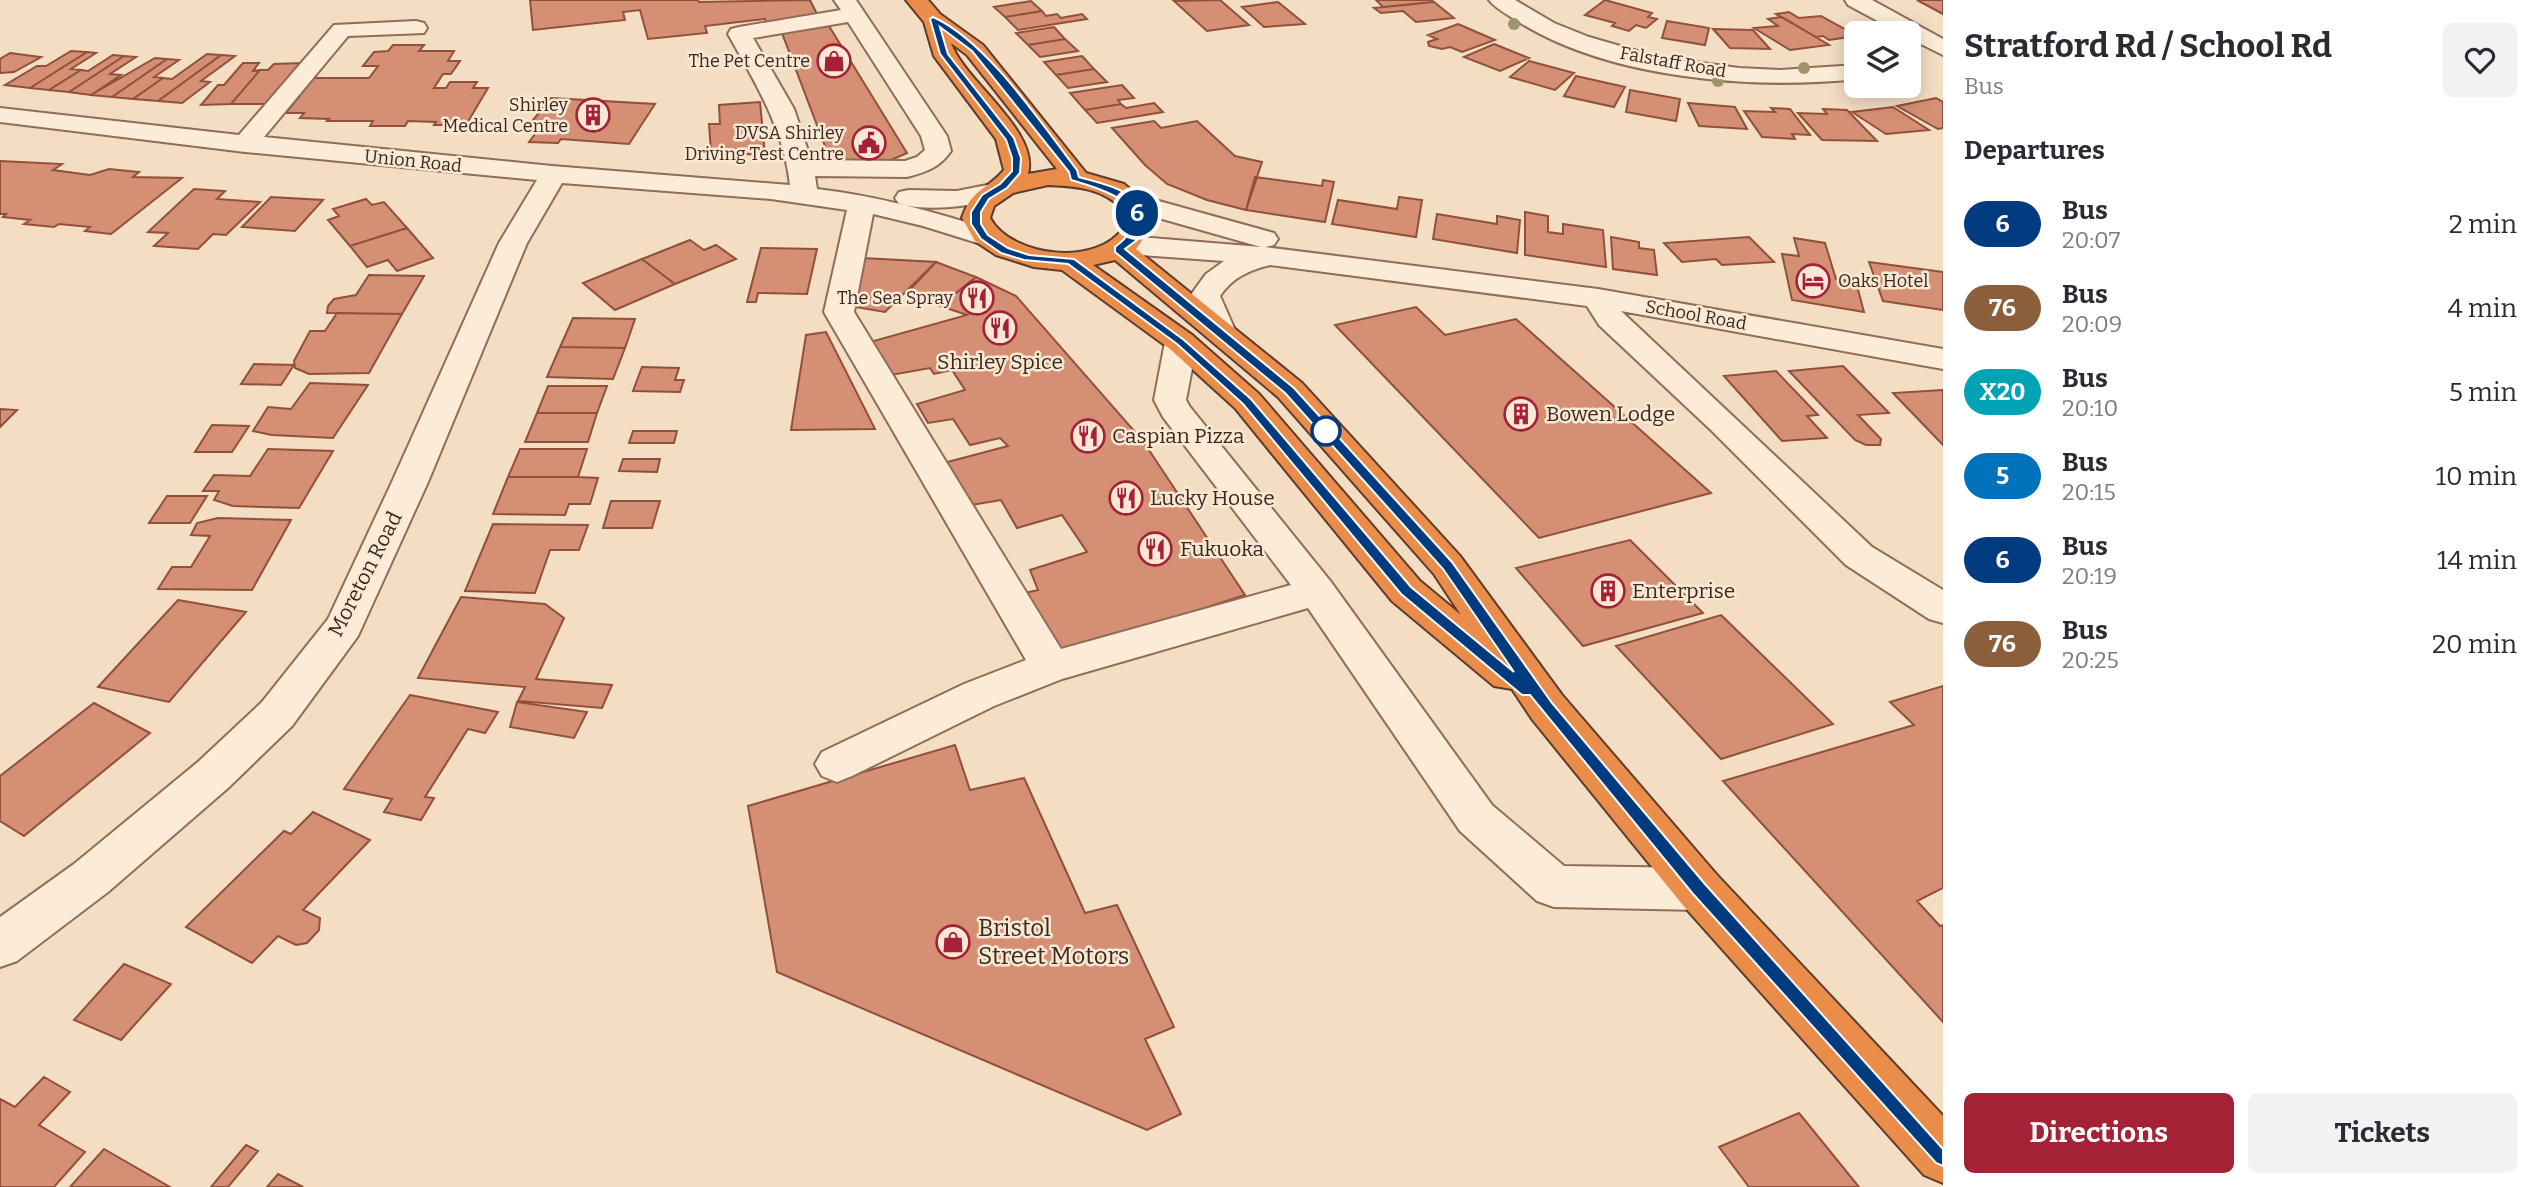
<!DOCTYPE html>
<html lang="en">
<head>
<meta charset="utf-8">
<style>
  :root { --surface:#fff; --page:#f2f2f3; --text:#2b2b33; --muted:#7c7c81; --accent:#a52135 }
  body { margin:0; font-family:Bitter,serif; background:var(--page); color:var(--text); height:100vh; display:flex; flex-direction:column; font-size:26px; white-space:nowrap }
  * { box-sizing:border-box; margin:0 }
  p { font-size:23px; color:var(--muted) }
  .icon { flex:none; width:38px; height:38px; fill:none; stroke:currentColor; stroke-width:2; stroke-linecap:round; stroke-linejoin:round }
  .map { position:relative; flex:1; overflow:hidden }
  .side { display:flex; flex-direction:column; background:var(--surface); width:595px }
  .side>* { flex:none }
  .badge { padding:0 14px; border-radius:23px; font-size:24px; line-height:46px }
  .tools { position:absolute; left:1844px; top:21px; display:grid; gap:14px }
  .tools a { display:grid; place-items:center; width:77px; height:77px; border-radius:10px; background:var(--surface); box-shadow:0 4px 18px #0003; font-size:35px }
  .map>.badge { position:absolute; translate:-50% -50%; box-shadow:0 0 0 4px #fff }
  h2 { padding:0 21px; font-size:26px; line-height:63px }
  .round { display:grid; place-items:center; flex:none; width:74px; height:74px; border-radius:10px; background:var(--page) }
  .summary { display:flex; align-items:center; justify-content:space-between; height:119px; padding:0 21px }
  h1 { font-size:33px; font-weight:700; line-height:52px }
  .primary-button { display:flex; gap:14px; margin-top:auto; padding:14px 21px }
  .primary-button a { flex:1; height:80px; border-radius:10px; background:var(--accent); color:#fff; font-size:28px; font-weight:700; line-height:80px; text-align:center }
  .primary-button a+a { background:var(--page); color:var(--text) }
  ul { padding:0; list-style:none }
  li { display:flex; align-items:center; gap:21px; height:84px; padding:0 21px }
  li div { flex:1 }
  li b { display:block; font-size:26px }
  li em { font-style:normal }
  li .badge { min-width:77px; font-weight:700; text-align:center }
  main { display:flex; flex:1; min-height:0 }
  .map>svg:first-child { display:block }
</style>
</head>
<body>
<main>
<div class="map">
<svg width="1943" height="1187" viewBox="0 0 1943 1187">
  <rect width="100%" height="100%" fill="#f3ddc3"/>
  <path fill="#d58f75" stroke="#91503a" stroke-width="2" d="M530 0H698L699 2 810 0 819 18 767 24 765 19 705 26 707 33 648 39 640 10 623 12 625 20 533 30Z
    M1220 0 1249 25 1207 31 1174 1Z
    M1376 0H1431L1434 2 1383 7Z
    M1605 0 1652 13 1648 17 1657 19 1646 28 1636 25 1629 31 1612 26 1615 23 1585 15Z
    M1917 0H1943V14Z
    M1031 1 1042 11 1005 17 994 7Z
    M1278 2 1305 24 1264 27 1242 7Z
    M1434 2 1454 18 1416 22 1403 11 1381 13 1374 8Z
    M1042 11 1046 16 1057 14 1061 18 1082 14 1087 19 1018 30 1005 17Z
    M1789 12 1799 18 1821 16 1857 36 1829 40 1823 36 1816 37 1776 14Z
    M1782 17 1829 45 1790 50 1754 28 1778 26 1768 19Z
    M1667 21 1709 28 1705 45 1662 38Z
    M1458 24 1495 40 1462 52 1450 47 1442 49 1429 46 1428 42 1437 39 1428 35Z
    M829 26 907 153 880 165 831 162 782 33Z
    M1054 27 1065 39 1028 45 1016 33Z
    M1713 29 1753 30 1770 49 1730 48Z
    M1065 39 1078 51 1040 57 1028 45Z
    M1494 44 1529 58 1500 71 1464 57Z
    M393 45H424L419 51H454L448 61H460L451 74H443L434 88H446L450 82H477L473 88H488L466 125H434L436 122 408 121 405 126H370L373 121H327L329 119 300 118 304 113H286L314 78H369L378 66H363L374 52 388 51Z
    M71 51 87 52 30 88 5 85 37 66H46Z
    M87 52 96 53 71 69 81 70 49 90 30 88Z
    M10 53 41 57 14 72 0 73V59Z
    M207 54 221 55 158 101 133 99 163 78 172 79Z
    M113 55 124 56 69 92 49 90 81 70 88 71Z
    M221 55 235 56 201 81 210 82 182 103 158 101Z
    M124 56 136 57 110 74 121 75 91 95 69 92Z
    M1082 56 1094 69 1056 75 1044 62Z
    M155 58 167 59 112 97 91 95Z
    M167 59 179 60 154 77 163 78 133 99 112 97Z
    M1529 61 1574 73 1555 90 1510 77Z
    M243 63H259L253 71 260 70 231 104 201 105 218 85H224Z
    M300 63 267 104H231L260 70H268L274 64Z
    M1094 69 1107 82 1068 88 1056 75Z
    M1576 76 1625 87 1614 107 1564 96Z
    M1122 85 1134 98 1118 100 1121 104 1085 110 1070 93Z
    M1630 90 1680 99 1676 121 1626 112Z
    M551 98 655 104 629 144 561 139 558 143 529 142 541 126 529 125Z
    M1936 98 1943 102V128L1938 129 1897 106Z
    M760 102 765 155 711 152 709 124H720L719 105Z
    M1154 103 1163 112 1097 123 1085 110 1121 104 1126 108Z
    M1688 103 1735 107 1747 129 1699 126Z
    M1893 107 1929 130 1886 134 1852 112Z
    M1771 108 1790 109 1810 135 1792 134 1795 139 1762 137 1744 111 1775 112Z
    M1823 109 1847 110 1877 141 1822 140 1798 113 1827 114Z
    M1154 121 1161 128 1197 121 1235 156 1262 162 1246 210 1207 200 1167 184 1145 165 1112 128Z
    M0 161 62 164 53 170 90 175 109 169 139 172 133 177 182 178 111 234 85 231 90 227 59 224 54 227 24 224 30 220 3 217 6 214H0Z
    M1255 177 1322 186 1323 180 1334 182 1325 222 1246 210Z
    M194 189 225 191 217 199 260 202 226 235 213 234 198 249 154 246 168 233 148 232Z
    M271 197 323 200 295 231 242 227Z
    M1399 197 1422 200 1416 237 1332 224 1338 200 1397 209Z
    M366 199 372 205 384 202 407 228 350 246 328 220 339 216 333 209Z
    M1525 212 1548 216V232L1563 234V224L1603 230 1606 267 1525 255Z
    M1437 214 1497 224V216L1520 220 1517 253 1433 239Z
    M407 228 433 258 397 271 388 260 367 267 350 246Z
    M1611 237 1639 242V248L1654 250 1657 275 1613 269Z
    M1749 237 1774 262 1722 265 1716 259 1682 262 1664 243Z
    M1794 238 1825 243 1836 279 1856 282 1864 312 1792 300 1782 254 1799 256Z
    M690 240 704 250 716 245 736 259 675 284 642 259Z
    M761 248 817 249 807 294 758 293 756 302H747Z
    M862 258 936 262 885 312 855 307Z
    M642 259 675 284 615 310 583 283Z
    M936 262 976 277 940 306 906 294Z
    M1869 262 1943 272V310L1883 301Z
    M369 275 424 276 402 314 327 313 328 306 334 299 356 295Z
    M976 277 1016 296 1143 441 1245 595 1062 654 1021 594 1038 590 1030 570 1087 552 1062 515 1017 528 1001 500 966 506 944 463 1008 446 1000 438 970 445 953 419 928 423 917 404 965 390 952 370 934 374 930 368 891 375 870 342 967 315 940 306Z
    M1416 307 1445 335 1516 319 1711 493 1539 538 1335 325Z
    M337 313 402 314 369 373 309 374 295 368 294 361 310 331H325Z
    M573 318 635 319 625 348 560 347Z
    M826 332 875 429 791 430 806 335Z
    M560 347 625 348 613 379 547 377Z
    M254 364 294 365 281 385 241 384Z
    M1843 366 1889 413 1858 415 1881 439 1880 445H1866L1855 440 1789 371Z
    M642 367 679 368 675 380H684L680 392 633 391Z
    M1776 371 1818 415 1807 416 1827 438 1782 441 1724 376Z
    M310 383 368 385 333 438 272 435 253 431 268 407 291 409Z
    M548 386H607L597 413H537Z
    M1943 390V445L1893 393Z
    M0 409 17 410 0 427Z
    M537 413H597L588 442H525Z
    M212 425 249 426 232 452H195Z
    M633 431H677L674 443H629Z
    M268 449 333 451 299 508 233 506 214 500 219 491H203L214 475 250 476Z
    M520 449H587L578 477H508Z
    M623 459H660L657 472 619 471Z
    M508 477H578L598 478 590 504H569L565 515 493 514Z
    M167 496H207L190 523H149Z
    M611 501H660L652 528H603Z
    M218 518 291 520 252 590 158 589 172 567H191L210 536 191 535 197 523Z
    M493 524 588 525 579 550H550L535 593 465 591Z
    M1630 540 1703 613 1583 646 1516 568Z
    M461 597 545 604 564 618 536 679 612 685 602 708 518 701 525 687 418 678Z
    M178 600 246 612 169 702 98 687Z
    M1721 615 1833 724 1721 759 1616 646Z
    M1943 686V888L1917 901 1940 926 1943 925V1022L1723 781 1914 725 1890 702Z
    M410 695 498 712 485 733 468 729 425 797 434 798 421 820 384 812 392 799 344 789Z
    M517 702 587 712 574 738 510 727Z
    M94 703 150 733 24 836 0 821V776Z
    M955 745 970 790 1024 778 1085 913 1117 905 1174 1027 1145 1039 1181 1114 1147 1130 777 972 748 806Z
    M313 812 370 840 303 910 320 918 319 930 307 943 296 945 278 936 252 963 186 927 284 831 291 834Z
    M124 964 171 984 121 1040 74 1020Z
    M44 1077 70 1092 39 1125 85 1152 54 1187H0V1099L15 1107Z
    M1799 1113 1859 1187H1749L1719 1147Z
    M246 1145 258 1151 228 1187H211Z
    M104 1149 170 1187H70Z
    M278 1174 303 1187H267Z"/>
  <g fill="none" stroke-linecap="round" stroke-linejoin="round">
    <defs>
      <path id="minor" d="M834 0H856L947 136 951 151C939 168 926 172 907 177L815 176 817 189C877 196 936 212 994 231L998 237 994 243 984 245 923 226 873 214 854 312 1061 649 1291 585 1163 417 1154 400 1165 342 1170 335 1181 333 1192 335 1197 342 1186 400 1190 407 1331 582 1492 805 1564 866 1699 868 1716 874 1723 889 1716 904 1699 910 1554 907 1537 901 1460 831 1308 608 1062 679 994 706 852 776 837 782 822 776 815 764 822 752 964 684 1026 660 824 312 847 210 771 199 562 183 527 243 428 482 358 636 292 726 228 788 108 892 17 961 0 967V917L74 864 198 762 262 702 328 619 392 482 499 243 537 180 245 152 0 122V108L239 135 334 25 416 21 424 23 427 28 424 33 348 36 264 137 552 166 790 185C784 129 755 82 728 34L731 29 739 27 841 10ZM848 22 921 136 925 150 917 157 905 161 811 160 794 109 753 38Z
        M1489 0H1515L1554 23 1589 37 1658 57 1739 68 1780 70 1857 65V79C1753 90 1610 79 1519 22 1510 16 1496 9 1489 0Z
        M1845 0H1872L1943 39V55L1909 38V33H1900L1848 5Z
        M992 184 1002 186 1005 192 1002 198C969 206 933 212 899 204L895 198 899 192 909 190 957 191Z
        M1130 193 1274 233 1278 239 1274 245 1265 247 1598 289 1943 349V369L1621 311 1872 547 1943 590V623L1929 619 1846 565 1711 430 1599 325 1587 306 1270 265C1249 270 1232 278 1220 296L1235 330 1231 337 1220 339 1209 337 1190 296 1206 274 1224 261 1127 254 1117 251 1113 245 1117 239 1127 236 1261 247 1120 207 1116 201 1120 195Z"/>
      <path id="highway" d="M906 0H928L940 14 983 45 1086 173 1124 184 1146 203 1153 218 1152 227 1136 249 1302 383 1460 556 1562 695 1716 874 1943 1116V1183L1924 1175 1682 904 1532 719 1512 689 1494 686 1392 601 1235 408 1170 349 1062 270 1034 267 996 255 975 241 962 218C972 188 985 192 1004 170L996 139 934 56 924 22ZM951 43 967 55 1057 169 1028 174C1040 131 964 81 951 43ZM1048 185C1075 186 1104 188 1123 210L1124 227C1098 267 1012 258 990 218L994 206 1013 193ZM1115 260 1278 397 1434 574 1461 615 1420 581 1259 394 1192 335 1093 265Z"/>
    </defs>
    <use href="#minor" stroke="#8f6d57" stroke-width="4"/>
    <use href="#highway" stroke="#5d3c2c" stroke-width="4"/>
    <use href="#minor" fill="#fcecd7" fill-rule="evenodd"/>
    <use href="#highway" fill="#ea8d4b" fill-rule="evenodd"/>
  </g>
  <g fill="#9d966a">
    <circle cx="1514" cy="24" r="6"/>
    <circle cx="1804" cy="68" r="6"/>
    <circle cx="1718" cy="81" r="6"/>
  </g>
  <path fill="#003b80" stroke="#fff" stroke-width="2" fill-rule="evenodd" d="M933 17C987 41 1041 123 1077 170L1079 177C1110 186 1136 188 1145 223L1137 240 1125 249 1294 388 1452 562 1552 703 1705 884 1943 1149V1166L1936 1163 1693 894 1530 695H1522L1401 594 1243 404 1177 344 1068 264 1024 260 1001 253 981 239 971 224V212L982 195 1000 184 1012 171V158L1006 140 940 54 930 19ZM940 27 972 51 1069 172 1071 180C1105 190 1166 208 1115 247V252L1285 393 1443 569 1514 672 1411 587 1251 399 1184 340 1074 259 1029 255 1008 248 988 235 981 224V212L989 199 1007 188 1020 173 1021 158 1014 138 948 54Z"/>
  <defs>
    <symbol id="shop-ring" viewBox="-11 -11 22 22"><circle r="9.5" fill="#f9e9d4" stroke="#a52135" stroke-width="1.5"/><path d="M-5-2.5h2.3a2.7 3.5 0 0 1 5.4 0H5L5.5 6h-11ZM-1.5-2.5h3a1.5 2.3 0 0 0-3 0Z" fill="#a52135"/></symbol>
    <symbol id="building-ring" viewBox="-11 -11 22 22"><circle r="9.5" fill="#f9e9d4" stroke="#a52135" stroke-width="1.5"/><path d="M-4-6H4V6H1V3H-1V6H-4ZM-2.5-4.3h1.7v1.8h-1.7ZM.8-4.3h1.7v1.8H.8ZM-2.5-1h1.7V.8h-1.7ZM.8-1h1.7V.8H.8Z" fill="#a52135"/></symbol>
    <symbol id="civic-ring" viewBox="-11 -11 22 22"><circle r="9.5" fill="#f9e9d4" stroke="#a52135" stroke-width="1.5"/><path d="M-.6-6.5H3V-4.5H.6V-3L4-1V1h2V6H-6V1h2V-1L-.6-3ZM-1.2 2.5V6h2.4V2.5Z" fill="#a52135"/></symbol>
    <symbol id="hotel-ring" viewBox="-11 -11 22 22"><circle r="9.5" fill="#f9e9d4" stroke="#a52135" stroke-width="1.5"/><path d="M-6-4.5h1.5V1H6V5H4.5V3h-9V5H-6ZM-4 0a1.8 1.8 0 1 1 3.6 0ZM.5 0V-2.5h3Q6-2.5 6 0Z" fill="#a52135"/></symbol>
    <symbol id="restaurant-ring" viewBox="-11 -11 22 22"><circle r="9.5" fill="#f9e9d4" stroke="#a52135" stroke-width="1.5"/><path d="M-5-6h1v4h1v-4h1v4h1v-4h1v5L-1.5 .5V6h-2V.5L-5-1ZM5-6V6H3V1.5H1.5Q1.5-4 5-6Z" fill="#a52135"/></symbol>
  </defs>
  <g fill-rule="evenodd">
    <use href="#shop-ring" x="815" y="42" width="38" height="38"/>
    <use href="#building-ring" x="574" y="96" width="38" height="38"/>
    <use href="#civic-ring" x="850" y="124" width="38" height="38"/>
    <use href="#hotel-ring" x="1794" y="262" width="38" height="38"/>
    <use href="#restaurant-ring" x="958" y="279" width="38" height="38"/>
    <use href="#restaurant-ring" x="981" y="309" width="38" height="38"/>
    <use href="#building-ring" x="1502" y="395" width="38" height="38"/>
    <use href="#restaurant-ring" x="1069" y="417" width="38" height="38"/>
    <use href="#restaurant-ring" x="1107" y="479" width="38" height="38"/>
    <use href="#restaurant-ring" x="1136" y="530" width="38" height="38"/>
    <use href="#building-ring" x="1589" y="572" width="38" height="38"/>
    <use href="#shop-ring" x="934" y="923" width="38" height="38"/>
  </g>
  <circle fill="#fff" stroke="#003b80" stroke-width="3.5" cx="1326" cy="431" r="14"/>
  <g text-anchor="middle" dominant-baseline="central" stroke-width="5" stroke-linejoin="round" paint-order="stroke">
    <g font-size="18" fill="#3e281d" stroke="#f9e9d4" text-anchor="end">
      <text x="810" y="61">The Pet Centre</text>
      <text x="568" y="105">Shirley<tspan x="568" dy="21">Medical Centre</tspan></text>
      <text x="844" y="133">DVSA Shirley<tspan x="844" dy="21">Driving Test Centre</tspan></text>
      <text x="1838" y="281" text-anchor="start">Oaks Hotel</text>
      <text x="953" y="298">The Sea Spray</text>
    </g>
    <g font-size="18" fill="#3e281d" stroke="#f9e9d4">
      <text transform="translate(1673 62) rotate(10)">Falstaff Road</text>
      <text transform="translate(413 161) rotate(6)">Union Road</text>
      <text transform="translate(1696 315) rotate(10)">School Road</text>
    </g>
    <g font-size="21" fill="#3e281d" stroke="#f9e9d4" text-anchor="start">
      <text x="1000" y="362" text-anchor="middle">Shirley Spice</text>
      <text x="1546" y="414">Bowen Lodge</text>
      <text x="1112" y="436">Caspian Pizza</text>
      <text x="1150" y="498">Lucky House</text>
      <text x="1180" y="549">Fukuoka</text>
      <text x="1632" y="591">Enterprise</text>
    </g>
    <g font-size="21" fill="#3e281d" stroke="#f9e9d4">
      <text transform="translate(365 574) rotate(-63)">Moreton Road</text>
    </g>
    <g font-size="24" fill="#3e281d" stroke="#f9e9d4" text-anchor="start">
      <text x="978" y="928">Bristol<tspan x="978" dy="28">Street Motors</tspan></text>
    </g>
  </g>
</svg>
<div class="tools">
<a><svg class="icon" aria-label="layers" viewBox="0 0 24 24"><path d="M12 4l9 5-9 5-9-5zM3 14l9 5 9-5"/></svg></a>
</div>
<b class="badge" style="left:1137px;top:213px;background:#003b80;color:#fff">6</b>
</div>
<section class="side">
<div class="summary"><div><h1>Stratford Rd / School Rd</h1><p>Bus</p></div><a class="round"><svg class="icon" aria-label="heart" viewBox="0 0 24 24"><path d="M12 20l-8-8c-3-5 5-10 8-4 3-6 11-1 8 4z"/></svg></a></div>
<h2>Departures</h2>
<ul>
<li><span class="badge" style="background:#003b80;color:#fff">6</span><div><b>Bus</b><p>20:07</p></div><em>2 min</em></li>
<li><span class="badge" style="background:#8b5e3c;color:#fff">76</span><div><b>Bus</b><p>20:09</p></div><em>4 min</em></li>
<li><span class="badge" style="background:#00a3b4;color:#fff">X20</span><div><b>Bus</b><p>20:10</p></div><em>5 min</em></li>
<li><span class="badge" style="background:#0072bc;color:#fff">5</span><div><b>Bus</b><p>20:15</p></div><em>10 min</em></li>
<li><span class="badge" style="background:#003b80;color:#fff">6</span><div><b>Bus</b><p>20:19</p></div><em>14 min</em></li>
<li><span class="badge" style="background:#8b5e3c;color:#fff">76</span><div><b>Bus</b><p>20:25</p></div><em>20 min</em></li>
</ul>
<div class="primary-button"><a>Directions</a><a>Tickets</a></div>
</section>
</main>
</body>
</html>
